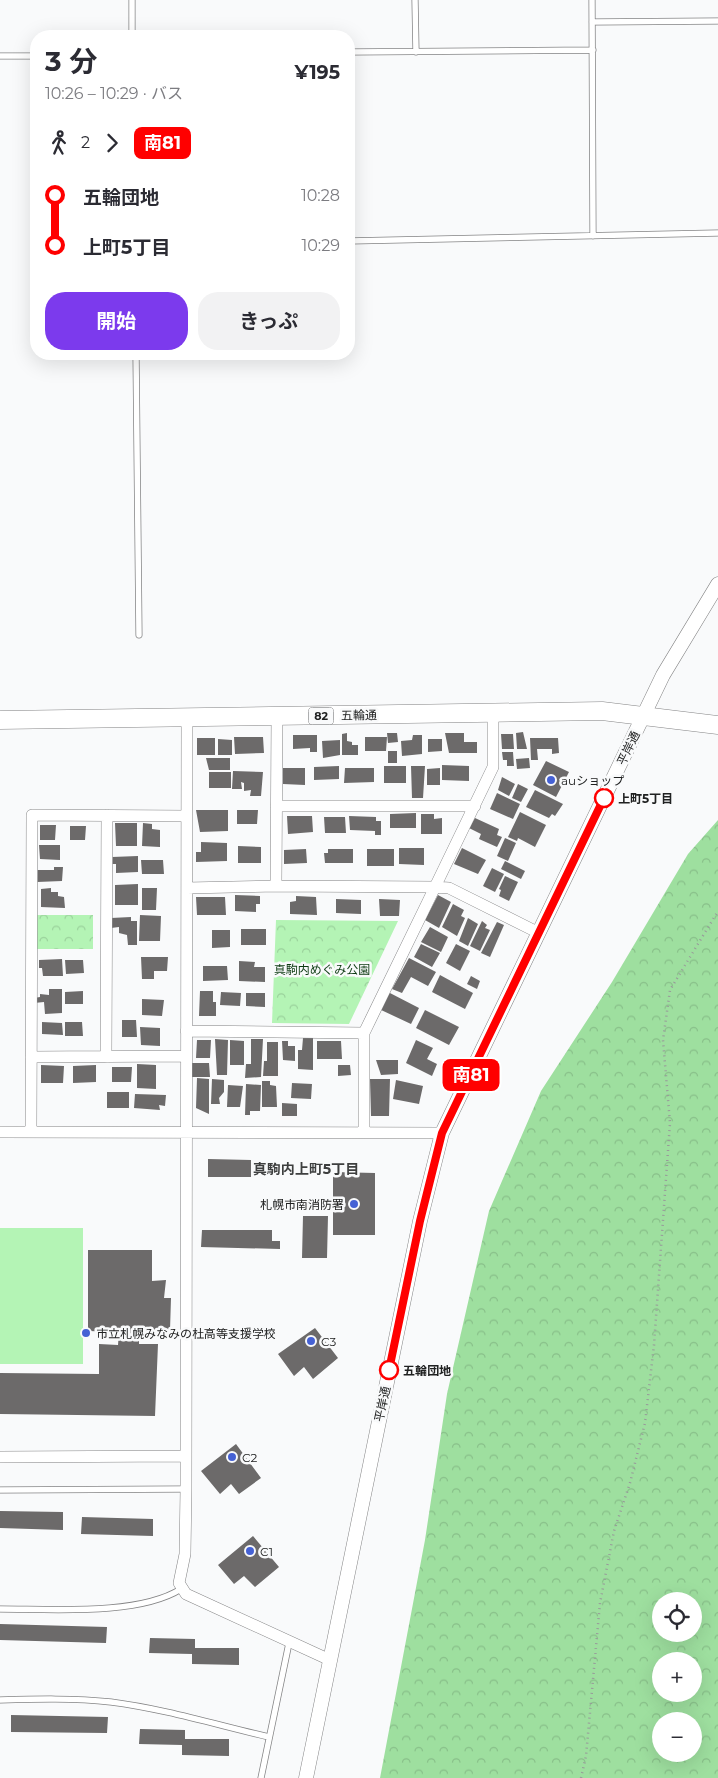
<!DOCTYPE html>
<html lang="ja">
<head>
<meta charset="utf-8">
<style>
  :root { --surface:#fff; --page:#f2f2f3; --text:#2b2b33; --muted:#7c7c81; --accent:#7c3aed }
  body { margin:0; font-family:Montserrat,"Noto Sans JP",sans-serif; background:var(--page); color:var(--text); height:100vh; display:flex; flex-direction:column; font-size:19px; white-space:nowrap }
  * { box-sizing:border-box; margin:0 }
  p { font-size:16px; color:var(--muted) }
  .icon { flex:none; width:28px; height:28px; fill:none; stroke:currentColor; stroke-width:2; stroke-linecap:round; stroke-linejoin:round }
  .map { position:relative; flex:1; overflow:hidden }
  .side { position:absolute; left:30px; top:30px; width:325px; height:330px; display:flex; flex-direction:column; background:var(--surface); border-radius:20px; box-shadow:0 5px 20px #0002 }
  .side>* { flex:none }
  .badge { padding:0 10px; border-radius:8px; font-size:18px; line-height:32px }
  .tools { position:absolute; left:652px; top:1592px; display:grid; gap:10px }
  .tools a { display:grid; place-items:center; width:50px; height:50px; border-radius:50%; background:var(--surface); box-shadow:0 5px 20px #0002; font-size:25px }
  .map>.badge { position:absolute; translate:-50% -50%; box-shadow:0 0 0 2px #fff }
  .legs { display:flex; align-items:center; gap:8px; height:55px; padding:0 15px; font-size:16px }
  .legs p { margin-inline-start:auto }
  .summary { display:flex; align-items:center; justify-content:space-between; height:85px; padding:0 15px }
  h1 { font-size:28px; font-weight:700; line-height:38px }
  .button { display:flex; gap:10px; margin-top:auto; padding:10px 15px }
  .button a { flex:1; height:58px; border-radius:20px; background:var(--accent); color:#fff; font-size:20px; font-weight:700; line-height:58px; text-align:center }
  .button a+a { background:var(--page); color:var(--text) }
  ul { padding:0 15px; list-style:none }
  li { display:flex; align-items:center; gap:18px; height:50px; font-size:19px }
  li i { display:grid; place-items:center; width:8px; height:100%; margin:0 6px; background:currentColor }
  li i::after { content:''; width:12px; height:12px; margin:-6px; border:4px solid; border-radius:50%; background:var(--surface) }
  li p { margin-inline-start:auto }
  li:first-child i { background:linear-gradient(#0000 50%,currentColor 0) }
  li:last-child i { background:linear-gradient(currentColor 50%,#0000 0) }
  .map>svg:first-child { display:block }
</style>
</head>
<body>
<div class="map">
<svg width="718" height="1778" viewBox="0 0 718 1778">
  <defs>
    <pattern id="forest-crowns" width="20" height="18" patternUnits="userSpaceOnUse" patternTransform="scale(1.25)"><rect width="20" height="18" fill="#9edf9f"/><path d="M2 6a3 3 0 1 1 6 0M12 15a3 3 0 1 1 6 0" fill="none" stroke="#88bf89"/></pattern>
    <pattern id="park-crowns" width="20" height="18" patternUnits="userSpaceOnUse" patternTransform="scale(1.25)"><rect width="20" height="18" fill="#b4f4b5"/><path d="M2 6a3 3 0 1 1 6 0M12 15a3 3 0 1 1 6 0" fill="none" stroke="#9ad19b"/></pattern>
  </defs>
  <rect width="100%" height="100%" fill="#f9fafb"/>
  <path fill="#b4f4b5" d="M0 1228H83V1364H0Z"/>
  <path fill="url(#forest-crowns)" fill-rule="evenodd" d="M718 820V1778H380L425 1540 447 1394 489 1211 541 1091 612 982 688 854ZM661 1601H694V1634H661ZM661 1661H694V1694H661ZM661 1721H694V1754H661Z"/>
  <path fill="url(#park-crowns)" d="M33 915H93V949H33Z
    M276 920 398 921 349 1024 272 1023Z"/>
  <path fill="#6c6a6a" d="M523 732 527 749H517L516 733Z
    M347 733V741L352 742V745H358V755H342V734Z
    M387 733H397L398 742 388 743Z
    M445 733H464V742H477V753H449Z
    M501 734H513L514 749H502Z
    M293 735H317V752H310V748L293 749Z
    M413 735H422V754L402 756 401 741 412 740Z
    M234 737H263L264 753 235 754Z
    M365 737H387L386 751H365Z
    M197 738H215V755H197Z
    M530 738H558L559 753 552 754V749H537L538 760H531Z
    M218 739 232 740V755H218Z
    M428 739H442V751L428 752Z
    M340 740V755L323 758 322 741Z
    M388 751H397V763H388Z
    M502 752H513L514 766H507V760H503Z
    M206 758H230V770H209Z
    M529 758 530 768 517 769 516 759Z
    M546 761 569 772 556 797 533 785Z
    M442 765 469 766V781L442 780Z
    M339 766V779L314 780V767Z
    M384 766H406V783H384Z
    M411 766H425L423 798H412Z
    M283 768H305V785L283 784Z
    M345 768H374V782L344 783Z
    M440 768V785H427V769Z
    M233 771 263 772 261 796H250L251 790 244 791V783L241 782 242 789H232Z
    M209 772H231V788H209Z
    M502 777 515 784 509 796 498 790Z
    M518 784 528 789 521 802 512 798Z
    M535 790 563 804 555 816 552 814 549 818 526 807Z
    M497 793 520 804 513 819 490 809Z
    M196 810H228V831L200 832Z
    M237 810H258L257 824H237Z
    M520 812 546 825 535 847 518 838 517 841 508 837Z
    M416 813V828H390V814Z
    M421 814H434V819L442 818V834H421Z
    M287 816H312L313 832 288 834Z
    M349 816 376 817V821H381V835H375V831L350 830Z
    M324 817H345L346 833H325Z
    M475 818 499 829 497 835 502 837 497 847 479 839 481 834 469 828Z
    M115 823H137V846H116Z
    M143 823 152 824V829L160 830V847L142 846Z
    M40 825H56L55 840H40Z
    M70 826H86L85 840H70Z
    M505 838 516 843 508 861 497 856Z
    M201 842 227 843V861L196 862V852H201Z
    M39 845H60V860L40 859Z
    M238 846 261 847V863H238Z
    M399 848H424V865L399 864Z
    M462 848 486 860 478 874 454 864Z
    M306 849 307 863 284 864V850Z
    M328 849H353V863H325L324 853H328Z
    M367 849H394V866H367Z
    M138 856V872L116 873V864H112V857Z
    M141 860H163L164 874H142Z
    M505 861 525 871 521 879 501 869Z
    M54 867H63L62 881 37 882V870H54Z
    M492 868 504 874 495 892 483 886Z
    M505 876 518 882 509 901 499 896 501 890 499 889Z
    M138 884V905H115V885Z
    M51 888V892H58V896L64 897 65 908 41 907V889Z
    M142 888H157L156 910H142Z
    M235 895 260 896V904H256V912L235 911Z
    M438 895 451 902 439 928 425 920Z
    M296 896 316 897 317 915 290 914V902L296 901Z
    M196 897H225L226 915H197Z
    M336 899 361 900V914L336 913Z
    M379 899 400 900 399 916H380Z
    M453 904 464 910 461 916 465 918 457 936 442 927Z
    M140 915 161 916 160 941H139Z
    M131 917V921H137V945H128L127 935 119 933V927L111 928V918Z
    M468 918 478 924 468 946 459 941Z
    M482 921 487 925 485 928 490 930 480 951 470 946Z
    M497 922 504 925 490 957 481 953Z
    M430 927 448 937 441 952 421 942Z
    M241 929H266V945H241Z
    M212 930H230V947L212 948Z
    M421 944 440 953 432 967 414 957Z
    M456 944 470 951 460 971 446 963Z
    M141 957H168L167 971H154V979H142Z
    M409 958 436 972 428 986 411 977 402 993 392 989Z
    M62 959 63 976H43L42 968H39V960Z
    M65 960H83L84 973 66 974Z
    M239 961 255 962 254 967H265V982L239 981Z
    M203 966H227L228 980 203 981Z
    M440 975 473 993 465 1009 432 992Z
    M471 976 480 981 477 989 467 984Z
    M49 989H62V1013L45 1014 44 1002 34 1003V998L40 997V994L49 995Z
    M83 991V1004H65V992Z
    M200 991H213V1002H216V1016H199Z
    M221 992 241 993 240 1006 220 1005Z
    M388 992 419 1008 411 1024 379 1009Z
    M246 993H265V1007L246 1006Z
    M142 999 164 1000 162 1016 142 1015Z
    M425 1010 459 1027 449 1045 416 1028Z
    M122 1020H136L137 1037H122Z
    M42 1022 62 1023 63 1035 42 1034Z
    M65 1022H82L83 1036H65Z
    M140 1027 160 1028V1046L141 1045Z
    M303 1038H313V1070L298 1069V1050H302Z
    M215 1039 228 1040 227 1075H217Z
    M251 1039H263L261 1077 245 1078 246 1064H251Z
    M197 1040H211L210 1058H196Z
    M230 1040 244 1041V1065H230Z
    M416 1040 433 1048 427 1059 437 1064 432 1076 406 1063Z
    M282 1041H288V1046H295V1061L283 1060Z
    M317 1041H341L342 1059H317Z
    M267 1042H278V1076H263L264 1061H267Z
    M376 1060H398V1074L381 1075Z
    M192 1063H209L210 1077H192Z
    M137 1064 156 1065V1089L137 1088Z
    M41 1065 64 1066 63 1083H41Z
    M96 1065V1082L73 1083V1066Z
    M338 1065H350L351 1075 338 1076Z
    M112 1067H132L131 1082H112Z
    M197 1078 209 1079V1114L196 1108Z
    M212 1079 224 1080V1092L219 1098 220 1104H211Z
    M370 1079H390L389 1116H371Z
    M396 1080 423 1086 419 1104 393 1099Z
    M262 1081H270V1085L276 1086 277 1107H262Z
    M292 1083 312 1084 311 1099 291 1098Z
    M246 1084 261 1085 260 1111H250V1115H245Z
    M228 1085 243 1086 240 1107H227Z
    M107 1092H129V1108H107Z
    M135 1094 166 1095 165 1106 159 1105 160 1110 134 1108Z
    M282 1103 297 1104V1116H282Z
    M208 1159 251 1160V1177H208Z
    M333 1172 375 1173V1235H333Z
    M303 1216H328L327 1258H302Z
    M202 1230H272V1241H280V1249L201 1247Z
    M88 1250H152V1281L166 1280 164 1298H171L170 1330 139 1333V1344H158L155 1416 0 1414V1373L99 1374V1344L118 1345 119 1332 88 1331Z
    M315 1328 338 1358 313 1379 304 1367 294 1376 278 1354Z
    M236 1444 261 1478 239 1494 231 1484 220 1494 201 1471Z
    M0 1511 63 1512V1530L0 1528Z
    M82 1517 153 1519V1536L81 1534Z
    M253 1536 279 1567 255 1587 244 1576 234 1584 218 1565Z
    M0 1624 107 1627 106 1643 0 1640Z
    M150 1638 195 1639V1648H239V1665L192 1664V1654L149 1653Z
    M11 1715 108 1717 107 1733 11 1732Z
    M140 1729 185 1730V1739H229V1756L182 1755V1745L139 1744Z"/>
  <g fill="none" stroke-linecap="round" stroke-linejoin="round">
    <defs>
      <path id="service" d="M132 0V36
        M415 0 416 52
        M592 0 593 236
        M592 22 718 21
        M349 52 593 50
        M0 56H36
        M349 241 718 233
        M136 354 139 635
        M0 1490 186 1489
        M0 1609C51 1609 138 1616 181 1589
        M0 1700C37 1699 74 1698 111 1702 165 1709 217 1725 269 1737
        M261 1778 289 1643"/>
      <path id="minor" d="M187 718 186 1489 185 1554 179 1583 186 1594 330 1660
        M276 806H475
        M276 886 277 716
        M187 888 276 886 435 887 493 767V713
        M186 1031 364 1033
        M31 1057 185 1056
        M106 1057 107 815
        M0 1132 442 1133
        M31 1132 32 815 187 816
        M364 1132V1033L435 887 449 888 539 933
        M0 1457 186 1456"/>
      <path id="tertiary" d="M306 1778 420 1221 442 1133 663 675 718 584"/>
      <path id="primary" d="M0 720 602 711 718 725"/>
    </defs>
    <use href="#service" stroke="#848485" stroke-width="7"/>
    <use href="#minor" stroke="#848485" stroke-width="12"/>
    <use href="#tertiary" stroke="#848485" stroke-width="15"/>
    <use href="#primary" stroke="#848485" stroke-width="19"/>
    <path stroke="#98999a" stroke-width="2.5" stroke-dasharray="1 4" stroke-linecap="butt" d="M581 1778 586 1756 600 1603 614 1531 630 1483 645 1423 654 1345 670 1123 663 1040 670 990 718 911"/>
    <use href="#service" stroke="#fff" stroke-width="5.5"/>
    <use href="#minor" stroke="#fff" stroke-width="11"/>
    <use href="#tertiary" stroke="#fff" stroke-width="14"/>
    <use href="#primary" stroke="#fff" stroke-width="18"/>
  </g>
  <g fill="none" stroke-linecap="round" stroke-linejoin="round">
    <defs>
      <path id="line-1" d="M389 1370 420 1221 442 1133 604 798"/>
    </defs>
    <use href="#line-1" stroke="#fff" stroke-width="11"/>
    <use href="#line-1" stroke="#f00" stroke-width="8"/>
  </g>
  <g fill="#4561d4" stroke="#f9fafb" stroke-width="2">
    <circle cx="551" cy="780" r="5"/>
    <circle cx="354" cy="1204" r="5"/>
    <circle cx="86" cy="1333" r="5"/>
    <circle cx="311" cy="1341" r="5"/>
    <circle cx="232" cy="1457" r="5"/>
    <circle cx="250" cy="1551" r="5"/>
  </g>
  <g fill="#fff" stroke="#f00" stroke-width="2.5">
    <circle cx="604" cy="798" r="9"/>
    <circle cx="389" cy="1370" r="9"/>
  </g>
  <g text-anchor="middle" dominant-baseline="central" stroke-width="5" stroke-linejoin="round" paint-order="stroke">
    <rect fill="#f9fafb" stroke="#616262" stroke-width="1" x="308.5" y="707.5" width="25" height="17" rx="4"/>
    <g font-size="11" font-weight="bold" fill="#202121">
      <text x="321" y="716">82</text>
    </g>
    <g font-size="12" fill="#202121" stroke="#f9fafb">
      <text transform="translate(359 715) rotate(-1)">五輪通</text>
      <text transform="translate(628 748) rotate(-64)">平岸通</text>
      <text transform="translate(382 1404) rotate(-78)">平岸通</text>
    </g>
    <g font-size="12" fill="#202121" stroke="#f9fafb" text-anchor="start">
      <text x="561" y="780">auショップ</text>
      <text x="344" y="1204" text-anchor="end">札幌市南消防署</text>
      <text x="96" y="1333">市立札幌みなみの杜高等支援学校</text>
      <text x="321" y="1341">C3</text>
      <text x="242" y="1457">C2</text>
      <text x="260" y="1551">C1</text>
    </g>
    <g font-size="12" font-weight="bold" fill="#202121" stroke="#f9fafb" text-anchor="start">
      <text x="618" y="798">上町5丁目</text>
      <text x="403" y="1370">五輪団地</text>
    </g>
    <g font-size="12" fill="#0c3a11" stroke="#f9fafb">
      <text x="322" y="969">真駒内めぐみ公園</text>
    </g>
    <g font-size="14" font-weight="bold" fill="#3e3f3f" stroke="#f9fafb">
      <text x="306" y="1169">真駒内上町5丁目</text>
    </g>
  </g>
</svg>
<div class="tools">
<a><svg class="icon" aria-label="locate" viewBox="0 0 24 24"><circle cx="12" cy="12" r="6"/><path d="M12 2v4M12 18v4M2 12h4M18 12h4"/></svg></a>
<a>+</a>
<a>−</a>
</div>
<b class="badge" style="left:471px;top:1075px;background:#f00;color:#fff">南81</b>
<section class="side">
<div class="summary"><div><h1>3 分</h1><p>10:26 – 10:29 · バス</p></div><b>¥195</b></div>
<div class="legs"><svg class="icon" aria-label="walk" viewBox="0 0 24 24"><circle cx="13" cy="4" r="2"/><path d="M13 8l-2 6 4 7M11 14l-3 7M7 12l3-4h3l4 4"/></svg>2<svg class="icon" aria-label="forward" viewBox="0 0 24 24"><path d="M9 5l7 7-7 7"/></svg><b class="badge" style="background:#f00;color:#fff">南81</b></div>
<ul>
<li><i style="color:#f00"></i><b>五輪団地</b><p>10:28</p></li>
<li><i style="color:#f00"></i><b>上町5丁目</b><p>10:29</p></li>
</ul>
<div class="button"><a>開始</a><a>きっぷ</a></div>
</section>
</div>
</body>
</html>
